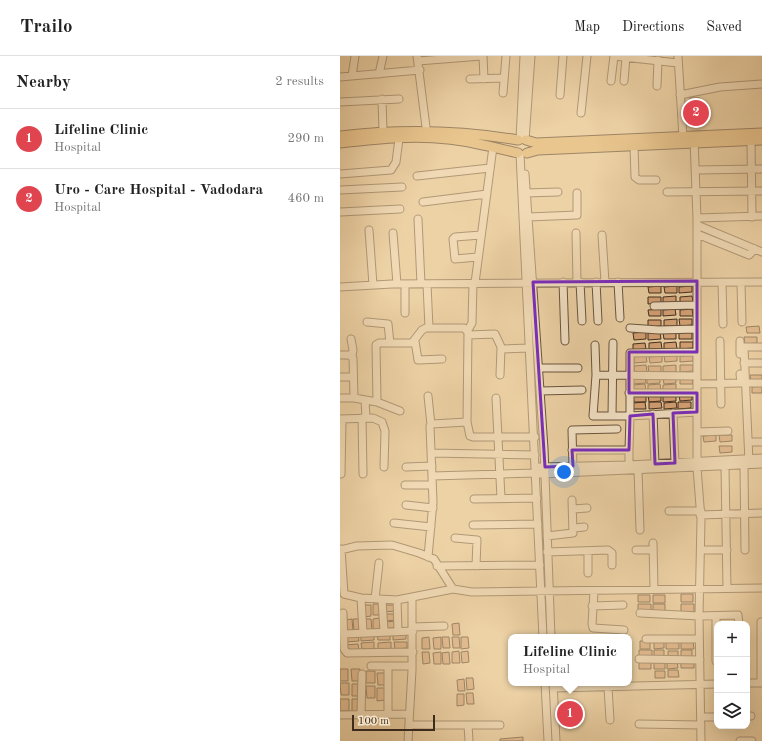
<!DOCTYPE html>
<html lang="en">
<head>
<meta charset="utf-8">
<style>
	:root { --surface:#fff; --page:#f6f6f6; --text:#222; --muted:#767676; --line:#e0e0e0; --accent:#111827 }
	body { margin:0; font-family:"Old Standard TT",serif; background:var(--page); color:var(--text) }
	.controls { position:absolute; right:12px; bottom:12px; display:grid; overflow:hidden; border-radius:8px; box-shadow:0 4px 16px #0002 }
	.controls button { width:36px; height:36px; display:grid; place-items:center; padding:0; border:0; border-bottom:1px solid var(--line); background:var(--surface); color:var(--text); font:20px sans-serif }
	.scale { position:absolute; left:12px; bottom:10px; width:83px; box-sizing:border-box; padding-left:4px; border:2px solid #3f2b1b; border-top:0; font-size:11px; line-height:14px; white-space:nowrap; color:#3f2b1b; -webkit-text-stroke:3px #f3e2c5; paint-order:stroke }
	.you { position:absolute; left:224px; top:416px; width:14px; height:14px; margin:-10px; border:3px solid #fff; border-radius:50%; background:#1a73e8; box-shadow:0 0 0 6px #1a73e833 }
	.badge { display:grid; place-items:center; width:26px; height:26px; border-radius:50%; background:var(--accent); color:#fff; font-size:13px; font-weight:700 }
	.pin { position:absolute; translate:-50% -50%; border:2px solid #fff; box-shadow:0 1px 4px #0006 }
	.popup { position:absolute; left:168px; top:578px; width:124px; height:52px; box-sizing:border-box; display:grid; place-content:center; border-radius:8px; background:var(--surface); filter:drop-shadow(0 1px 3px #0005); font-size:13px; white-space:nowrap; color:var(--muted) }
	.popup b { font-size:15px; color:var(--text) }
	.popup::after { content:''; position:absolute; left:50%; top:100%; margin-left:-8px; border:8px solid transparent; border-top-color:var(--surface) }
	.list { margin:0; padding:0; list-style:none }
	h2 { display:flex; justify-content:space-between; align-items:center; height:52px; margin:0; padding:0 16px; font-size:17px }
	h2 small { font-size:13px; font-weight:400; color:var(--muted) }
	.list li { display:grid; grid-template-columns:26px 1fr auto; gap:12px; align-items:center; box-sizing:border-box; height:60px; padding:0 16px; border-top:1px solid var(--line) }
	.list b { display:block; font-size:15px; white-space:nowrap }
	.list p { margin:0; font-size:13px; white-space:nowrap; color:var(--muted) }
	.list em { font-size:13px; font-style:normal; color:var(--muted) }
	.icon { flex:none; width:22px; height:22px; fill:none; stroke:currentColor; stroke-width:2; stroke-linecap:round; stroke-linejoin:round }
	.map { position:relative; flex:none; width:422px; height:685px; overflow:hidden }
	header { display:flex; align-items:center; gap:24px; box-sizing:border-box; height:56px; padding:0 20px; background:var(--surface); border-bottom:1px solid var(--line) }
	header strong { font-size:19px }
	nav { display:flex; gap:22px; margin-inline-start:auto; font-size:14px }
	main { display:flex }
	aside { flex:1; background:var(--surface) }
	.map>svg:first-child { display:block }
</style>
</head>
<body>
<header>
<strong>Trailo</strong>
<nav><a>Map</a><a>Directions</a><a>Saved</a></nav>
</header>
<main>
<aside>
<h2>Nearby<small>2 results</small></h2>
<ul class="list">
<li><span class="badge" style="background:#e0444e">1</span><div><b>Lifeline Clinic</b><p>Hospital</p></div><em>290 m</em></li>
<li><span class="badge" style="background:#e0444e">2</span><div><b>Uro - Care Hospital - Vadodara</b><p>Hospital</p></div><em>460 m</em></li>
</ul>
</aside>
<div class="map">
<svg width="422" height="685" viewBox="0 0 422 685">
	<rect width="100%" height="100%" fill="#edd2a6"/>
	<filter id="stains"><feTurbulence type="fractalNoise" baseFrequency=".005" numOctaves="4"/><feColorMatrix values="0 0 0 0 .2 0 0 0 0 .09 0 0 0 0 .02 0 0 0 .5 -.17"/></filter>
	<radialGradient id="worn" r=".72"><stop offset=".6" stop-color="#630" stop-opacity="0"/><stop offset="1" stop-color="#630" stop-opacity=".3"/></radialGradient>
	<!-- building -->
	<path fill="#d6a276" stroke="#3f2b1b" d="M350 42H360L361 67 351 68Z
		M321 230V237H309L308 231Z
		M337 230V237H325L324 231Z
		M352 230V236L339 237V231Z
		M336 240V247L323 248V241Z
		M352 240 353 246 340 247V241Z
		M308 241H321V247L308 248Z
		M321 253V260H309L308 254Z
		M335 253 336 259 323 260V254Z
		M352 253 353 260H340V254Z
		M337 263V270H324V264Z
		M339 263H352V269L340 270Z
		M308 264H321V270L308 271Z
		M419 270 420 277H407L406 271Z
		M306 276V283L294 284 293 277Z
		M336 276V283H324L323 277Z
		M352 276V283H339V277Z
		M308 277H320L321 283 308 284Z
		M404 281H417V287L405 288Z
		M321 286 322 293H309V287Z
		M336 286 337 293 324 294V287Z
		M340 286H353V292L340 293Z
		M305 287 306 293 293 294V288Z
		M337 299V305L325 306 324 300Z
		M353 299V305L340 306V300Z
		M294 300H306L307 306 294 307Z
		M322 300V306L310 307 309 301Z
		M306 309 307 316 294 317V310Z
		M336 309V316H323V310Z
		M340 309H353V315L340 316Z
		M308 310H321V316L309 317Z
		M410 319H422V325L411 326Z
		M305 321 306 327 293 328V322Z
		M320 321V327L307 328V322Z
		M336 321V327L324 328 323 322Z
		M352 321 353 328H340V322Z
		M305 328 306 335 293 336V329Z
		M320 328 321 335 308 336V329Z
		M336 328V335L323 336V329Z
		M422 330V337H412V331Z
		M336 338V345L323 346V339Z
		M352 338V344L340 345 339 339Z
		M306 339V346H294L293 340Z
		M308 339H321V345L309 346Z
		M305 346 306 353H293V347Z
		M309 346H321L322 352 309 353Z
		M336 346 337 352 324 353V347Z
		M338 346H351V352L338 353Z
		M376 379V385L364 386 363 380Z
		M379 379H392V385L380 386Z
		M379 390H392V396L380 397Z
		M341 538H353V546H341Z
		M298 539H310V546H298Z
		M313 539H325V547H313Z
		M33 548H40V559H33Z
		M298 548H311V555H298Z
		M313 548H325V555H313Z
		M341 548H354V556H341Z
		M23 549H31V560L24 561Z
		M43 549H56V555L43 556Z
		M44 558H56L57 564 44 565Z
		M40 562V574H33V563Z
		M12 563 13 575H6L5 564Z
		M13 563H20L21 574 14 575Z
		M24 563H31L32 574H24Z
		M57 565V572H45L44 566Z
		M119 567 120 579H113L112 568Z
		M50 577V584H38L37 578Z
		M53 577H66V583L53 584Z
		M18 578 19 585 6 586V579Z
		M21 578H34V584L21 585Z
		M89 581 90 593H82V582Z
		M101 581V593H94L93 582Z
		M102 581H109L110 592H103Z
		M112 581H119L120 592H113Z
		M121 581H128L129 592 121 593Z
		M300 585H310V593H300Z
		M314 585H324V592L314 593Z
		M326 585H339V593H326Z
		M341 585H353L354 593H341Z
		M34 586V593H22L21 587Z
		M51 586V593H38V587Z
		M54 586H67V592L55 593Z
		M18 588 19 594 6 595 5 589Z
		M299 594H312V601L299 602Z
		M314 594H324V601H314Z
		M341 594H352V601L341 602Z
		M119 595 120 607H112V596Z
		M128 595 129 606 122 607 121 596Z
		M328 595H338V602H328Z
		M82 596H89L90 607 83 608Z
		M101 596V608H94L93 597Z
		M109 596 110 608H103L102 597Z
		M299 605H311V613H299Z
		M314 605H325V613H314Z
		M327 605H337L338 612 327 613Z
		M341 605H354V612H341Z
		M0 613H8V625H0Z
		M11 613H20V625H12Z
		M328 614H338L339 621H328Z
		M26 615H35V627H26Z
		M315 615H325V622H315Z
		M37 617H46V629H38Z
		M126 622H133L134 633 127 634Z
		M124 623 125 635H118L117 624Z
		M0 627H9V639H1Z
		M12 628H20L21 640H12Z
		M26 630H35V642H27Z
		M37 632H46V644L37 645Z
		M126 637H133L134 648H127Z
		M117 638H124V649L117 650Z
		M0 643H9V655H0Z
		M12 643H20L21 655 12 656Z
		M234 653V661L226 662V654Z
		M183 681V685H160V683Z"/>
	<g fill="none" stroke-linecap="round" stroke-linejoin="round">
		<defs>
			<path id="minor" d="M77 0 87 79
				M143 0 144 23
				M274 0 338 7
				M338 0 343 81
				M78 5 141 0
				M39 18 43 0
				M12 20 15 0
				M0 21 80 14
				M130 23 164 22
				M271 25 274 0
				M284 25 286 1
				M317 30 318 4
				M163 37 166 0
				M220 39 223 0
				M340 39 380 31 422 28
				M42 43 43 76
				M0 46 59 43
				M241 57 247 0
				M354 83 357 162V412L361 463 359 560 361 685
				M180 84 184 0
				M185 84 191 0
				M411 85 412 161
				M294 90 295 121 299 124H316
				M180 98 203 581
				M355 114 422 113
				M0 118 51 114 56 106 59 83
				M185 118 204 392 211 581
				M77 120 150 112
				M0 134 62 131
				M327 136 422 135
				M186 137 218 136
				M83 146 147 138
				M0 156 60 153
				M188 161 237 159V137
				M357 162 422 160
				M78 163 81 228
				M357 169 422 196
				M29 174 33 229
				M53 177 57 228
				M236 177 237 226
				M357 178 409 199 415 193
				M262 179 265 226
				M138 201 115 203 113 183 115 181 141 179
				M223 226 225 285
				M240 226 242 265
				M256 226 258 265
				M278 226 280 262
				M382 226 383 268
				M135 227 153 91
				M401 227 402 266
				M65 228V257
				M87 228 89 272
				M0 231 52 228 422 226
				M314 250 357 249
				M27 266 48 268 50 287
				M290 272 319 274 357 273
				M128 274 132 267 133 227
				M128 279 155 278 162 293 189 292
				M11 283 13 294 12 300
				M75 285 78 304 102 303
				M380 285 381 348
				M400 285V298
				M255 289 256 319 253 360H290V297L357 296
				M0 299H9L13 302 14 342
				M404 307H422
				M199 312H238
				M160 319 161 292
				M256 319 357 320
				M0 321H13
				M405 327H422
				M357 328 401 327 400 318
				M200 335 242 334
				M289 337H357
				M88 340 91 369
				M0 342H14L37 346
				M156 342 161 442
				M25 344 26 362
				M60 355 37 346 36 289 39 287H72L82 274 86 272H124L128 276 127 366 130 380 133 381H195
				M333 357 335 407
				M313 358 315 408
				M272 360 273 287
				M22 362 23 418
				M0 363 33 362 42 366 45 375 44 411
				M357 376 388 375
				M408 386H422
				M232 394H289L290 360 357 356
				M289 394V409
				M91 397 195 399
				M409 406 404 291H422
				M404 409 405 494
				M385 410 387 532
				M66 411 92 410
				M200 411 289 409 422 402
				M233 413 232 374 277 373
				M298 414 300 474
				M1 418 2 363
				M200 418 422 408
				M92 420 196 417
				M65 429H92
				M134 443 197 442
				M66 449 93 452
				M233 453 247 452
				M329 455H361
				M360 459 422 457
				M54 467 91 471
				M133 469 198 468
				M234 472 244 471
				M207 480 233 477 232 444
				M115 482 137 484 136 510
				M313 487 314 533
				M1 493 4 538 21 542 57 544 113 533
				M0 494 17 490 52 489 79 497 94 503 113 533 132 536 422 532
				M296 494H313
				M361 494H387
				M248 495V517
				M207 496 268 494 272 497V509
				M88 501 93 446 90 370 92 368 127 366
				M97 510 200 509
				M254 535 252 568 253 572 284 574
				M21 542 23 577
				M35 543 39 507
				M42 544 44 575
				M57 544 58 575
				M252 550 283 549
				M3 557 4 593 7 597 73 596
				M300 557 359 560 398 559 399 568
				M376 560V605
				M421 566V627
				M72 571 104 570
				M4 578 73 575
				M306 583H359
				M299 603 360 604
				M31 610H72
				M48 610V658
				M205 627 208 685
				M213 627 216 685
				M407 627H422
				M268 631 270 664
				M213 632 377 628
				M0 659 69 658
				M21 659 22 618
				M407 660H411
				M361 661H377
				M299 668 361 669
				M70 669H160
				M128 669 129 685
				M68 685 72 614V541
				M400 685H412"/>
			<path id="major" d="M0 80C60 73 119 74 178 84
				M186 84 196 87 422 77
				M0 87C35 83 72 79 108 83 131 85 155 92 178 97
				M187 97 198 94 422 84"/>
		</defs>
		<!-- minor casing -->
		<use href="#minor" stroke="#6a553e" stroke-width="9"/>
		<!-- major casing -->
		<use href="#major" stroke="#3f2b1b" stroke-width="11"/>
		<!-- minor -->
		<use href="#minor" stroke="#f3e2c5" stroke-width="7"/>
		<!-- major -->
		<use href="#major" stroke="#e6b973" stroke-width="9"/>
	</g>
	<!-- marked area -->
	<path d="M0 0H422V685H0ZM357 225V296H289V337H357V356L333 357 335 407 315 408 313 358 290 360 289 394H232L233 410 205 411 193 226Z" fill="#edd2a6" fill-opacity=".55" fill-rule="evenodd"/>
	<path fill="none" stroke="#7b2cbf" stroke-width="3" stroke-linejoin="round" d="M357 225V296H289V337H357V356L333 357 335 407 315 408 313 358 290 360 289 394H232L233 410 205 411 193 226Z"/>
	<rect width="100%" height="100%" filter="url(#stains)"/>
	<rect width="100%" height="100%" fill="url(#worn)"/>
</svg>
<div class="controls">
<button>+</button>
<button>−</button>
<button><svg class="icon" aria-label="layers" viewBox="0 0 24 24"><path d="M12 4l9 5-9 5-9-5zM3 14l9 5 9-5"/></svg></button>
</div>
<div class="scale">100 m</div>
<div class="you"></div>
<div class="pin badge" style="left:230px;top:658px;background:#e0444e">1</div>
<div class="popup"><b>Lifeline Clinic</b>Hospital</div>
<div class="pin badge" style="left:356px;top:57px;background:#e0444e">2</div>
</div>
</main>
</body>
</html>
